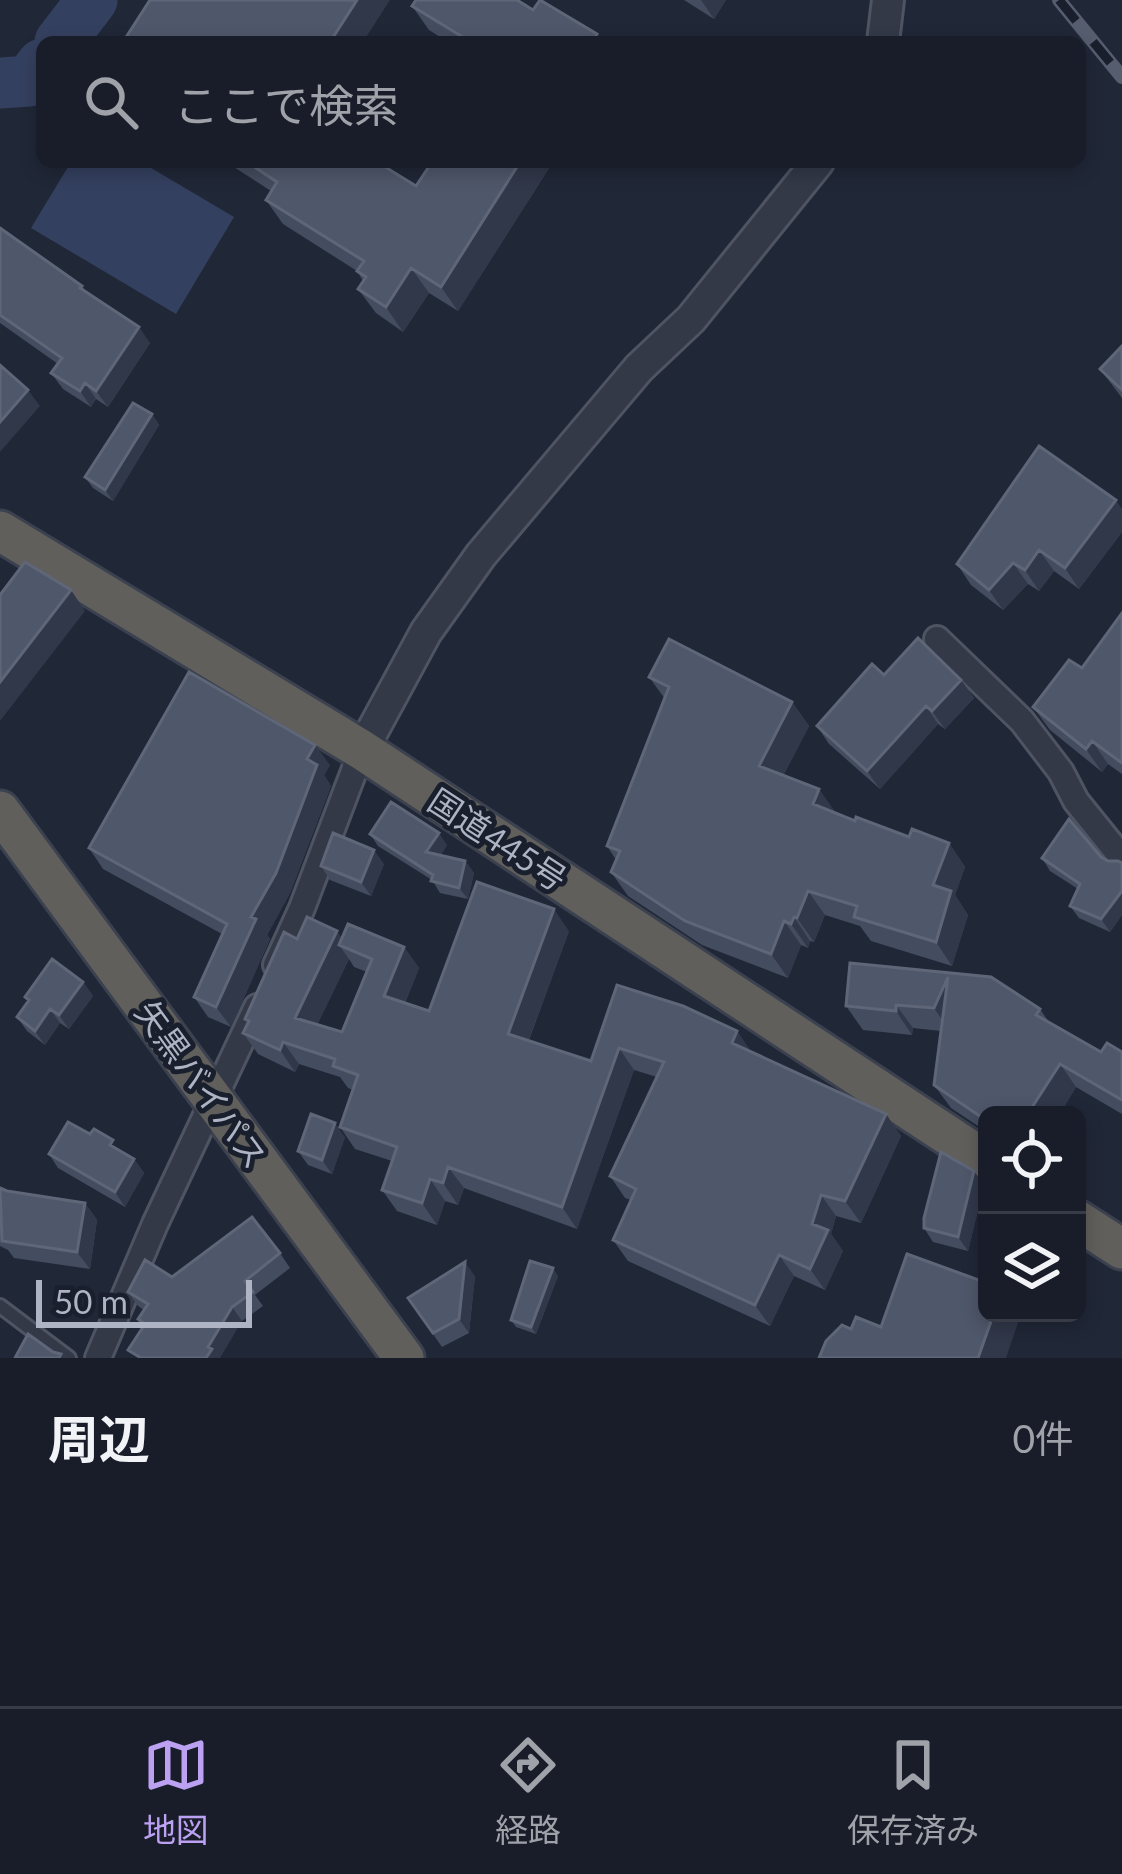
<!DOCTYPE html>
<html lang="ja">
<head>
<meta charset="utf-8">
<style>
	:root { --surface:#181d29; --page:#252a35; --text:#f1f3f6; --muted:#9fa2a8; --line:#363b46; --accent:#bca0f2 }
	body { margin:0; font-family:Lato,"Noto Sans JP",sans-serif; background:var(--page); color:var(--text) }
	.controls { position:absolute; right:36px; bottom:36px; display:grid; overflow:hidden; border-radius:18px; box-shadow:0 6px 18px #0003 }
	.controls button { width:108px; height:108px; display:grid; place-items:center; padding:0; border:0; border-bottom:3px solid var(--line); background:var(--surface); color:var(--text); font:60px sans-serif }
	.scale { position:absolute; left:36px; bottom:30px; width:216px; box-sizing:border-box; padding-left:12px; border:6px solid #aeb4c4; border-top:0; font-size:33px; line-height:42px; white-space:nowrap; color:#aeb4c4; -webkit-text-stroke:9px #191f2c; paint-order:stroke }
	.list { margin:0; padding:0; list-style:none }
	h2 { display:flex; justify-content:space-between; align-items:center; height:156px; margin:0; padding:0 48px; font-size:51px }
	h2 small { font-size:39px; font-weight:400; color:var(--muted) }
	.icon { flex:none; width:66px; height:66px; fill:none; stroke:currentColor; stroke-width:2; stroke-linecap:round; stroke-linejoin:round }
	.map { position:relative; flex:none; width:1122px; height:1358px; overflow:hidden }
	.search { position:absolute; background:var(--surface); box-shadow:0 6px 18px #0003; left:36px; right:36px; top:36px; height:132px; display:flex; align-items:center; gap:30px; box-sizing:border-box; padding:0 42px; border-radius:18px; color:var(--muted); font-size:45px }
	.sheet { height:348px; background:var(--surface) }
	nav { display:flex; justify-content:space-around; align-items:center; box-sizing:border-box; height:168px; border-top:3px solid var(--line); background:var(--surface); font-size:33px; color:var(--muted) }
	nav a { display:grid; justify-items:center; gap:6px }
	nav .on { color:var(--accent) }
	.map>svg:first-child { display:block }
</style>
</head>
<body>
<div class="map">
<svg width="1122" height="1358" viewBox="0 0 1122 1358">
	<rect width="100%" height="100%" fill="#202737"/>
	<!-- water -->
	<path fill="#34405f" d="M71 162H141L234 217 176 314 31 228Z"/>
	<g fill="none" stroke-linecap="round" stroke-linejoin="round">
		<!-- river -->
		<path stroke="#34405f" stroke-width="51" d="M60 42 92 0
			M0 83 29 81 42 64"/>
		<defs>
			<path id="service" d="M0 1306 69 1358"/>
			<path id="minor" d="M937 639 1022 721 1061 772 1076 801 1122 858
				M276 965 302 908 362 750
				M98 1358 155 1224 257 1007"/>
			<path id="tertiary" d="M883 42 888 0
				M362 750 426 632 481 555 639 368 691 319 818 162"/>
			<path id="trunk" d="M0 531 362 750 987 1161
				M0 811 404 1358
				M1077 1220 1122 1249"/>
		</defs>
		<!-- service casing -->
		<use href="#service" stroke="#4e5462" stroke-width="18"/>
		<!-- minor casing -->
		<use href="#minor" stroke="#4e5462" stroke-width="30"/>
		<!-- tertiary casing -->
		<use href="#tertiary" stroke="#4e5462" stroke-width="36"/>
		<!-- trunk casing -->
		<use href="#trunk" stroke="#3b414f" stroke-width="45"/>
		<!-- service -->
		<use href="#service" stroke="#343948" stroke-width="12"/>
		<!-- minor -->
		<use href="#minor" stroke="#343948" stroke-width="24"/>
		<!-- tertiary -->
		<use href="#tertiary" stroke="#343948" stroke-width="30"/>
		<!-- trunk -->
		<use href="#trunk" stroke="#605f5c" stroke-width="39"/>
		<defs>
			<path id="rail" d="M1059 0 1122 77"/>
		</defs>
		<!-- rail casing -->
		<use href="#rail" stroke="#565d6f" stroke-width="14"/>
		<!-- rail -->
		<use href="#rail" stroke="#191f2c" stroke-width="9" stroke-dasharray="27" stroke-linecap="butt"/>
	</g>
	<!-- wall -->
	<path fill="#444c5f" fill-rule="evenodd" d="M684 0H726L714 19Z
		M412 6 533 10 603 42H448L429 30Z
		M226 162H377L416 186 432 162H553L458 311 429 293 403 332 376 313 358 289 363 281 357 271 283 224 266 200 271 191Z
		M0 228 82 286 87 293 150 343 108 407 96 399 91 407 63 389 51 373 58 364 0 323Z
		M1122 346V398L1100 369Z
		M152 414 159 425 113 501 93 488 85 477Z
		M1122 509V532L1079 589 1054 571 1039 591 1028 584 1003 610 971 585 957 564Z
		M1122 613V774L1108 764 1102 772 1050 730 1033 707 1082 668Z
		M884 675 961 680 974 698 945 729 938 724 880 789 829 744 817 726Z
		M649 677 792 702 809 726 783 776 819 789 835 813 909 837 949 843 965 867 955 895 968 915 952 966 871 941 860 926 825 915 814 942 810 941 808 948 801 945 788 978 702 945 628 896 611 872 616 860 607 846 665 699Z
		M330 765 324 775 331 786 290 893 267 935 270 939 231 1027 208 1017 194 997 222 934 103 869 89 848Z
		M370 834 447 845 440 856 465 861 474 873 468 899 440 893 432 880 378 846Z
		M1101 857 1108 861 1122 863V915L1110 932 1079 918 1070 906 1078 889 1050 871 1042 858Z
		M384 864 371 896 330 880 321 866Z
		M569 931 529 1040 591 1061 617 985 737 1031 751 1052 886 1114 901 1136 861 1223 836 1216 831 1234 843 1251 825 1290 794 1276 770 1326 628 1261 613 1240 631 1200 625 1198 610 1176 657 1077 634 1070 577 1229 464 1188 458 1205 445 1201 437 1225 397 1211 382 1190 392 1161 355 1149 340 1127 353 1090 348 1088 340 1077 299 1064 295 1072 258 1054 243 1033 248 1023 245 1019 297 939 342 938 404 947 419 968 405 1003 429 1011ZM349 959 354 967 367 972 342 1032 317 1025Z
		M850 963 1040 1009 1049 1022 1101 1052H1122V1114L1076 1087 1059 1115H987V1132L951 1108 934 1085 941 1031 913 1028 912 1035 863 1030 846 1006Z
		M83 982 93 996 69 1029 60 1023 45 1045 27 1031 17 1017 28 1002 25 997Z
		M345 1137 332 1174 308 1165 298 1151Z
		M122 1152 134 1159 144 1173 125 1207 58 1168 49 1154Z
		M984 1185 968 1251 933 1242 924 1228Z
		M0 1188 7 1191 85 1203 97 1220 90 1269 14 1258 8 1250 0 1246Z
		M280 1253 290 1268 255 1295 263 1306 242 1321 143 1326 138 1319 144 1310 138 1306 128 1292 172 1277Z
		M475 1276 469 1333 442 1347 408 1298Z
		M558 1276 536 1334 516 1327 511 1320Z"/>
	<!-- shaded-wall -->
	<path fill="#31384a" d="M357 0H390L363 42H330Z
		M701 0H726L714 19Z
		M520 162H553L458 311 441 287Z
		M411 268 429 293 403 332 386 307Z
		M139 327 150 343 108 407 96 391Z
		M85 383 96 399 91 407 80 391Z
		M28 390 40 406 0 452V422Z
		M152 414 159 425 113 501 105 490Z
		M1116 500 1122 509V532L1079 589 1065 568Z
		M1039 550 1054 571 1039 591 1025 570Z
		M1013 563 1028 584 1003 610 989 590Z
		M71 590 85 611 0 721V682Z
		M961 680 974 698 945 729 932 711Z
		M792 702 809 726 776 790 759 766Z
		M926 706 938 724 880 789 867 771Z
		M1092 741 1108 764 1102 772 1086 749Z
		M315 745 330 765 324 775 331 786 290 893 267 935 270 939 231 1027 216 1007 251 917 307 759Z
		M819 789 836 813 813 804Z
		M439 833 447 845 434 864 426 852Z
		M949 843 965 867 955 895 968 915 952 966 936 942 933 885Z
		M374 850 384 864 371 896 361 882Z
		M465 861 474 873 468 899 459 888Z
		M808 891 825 915 814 942 797 918Z
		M1122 891V915L1110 932 1101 919Z
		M554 909 569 931 523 1055 508 1034Z
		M794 917 810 941 808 948 791 924Z
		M784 921 801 945 788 978 771 954Z
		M337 931 350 950 339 945 349 959 310 1039 295 1018Z
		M404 947 419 968 399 1017 384 996Z
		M948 977 950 1032 934 1008Z
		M83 982 93 996 69 1029 59 1015Z
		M896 1005 913 1028 912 1035 896 1011Z
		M50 1009 60 1023 45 1045 35 1031Z
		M737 1031 752 1053 732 1043Z
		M283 1042 299 1064 295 1072 280 1050Z
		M619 1048 634 1070 577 1229 562 1207Z
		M1060 1064 1076 1087 1059 1115H1027Z
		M886 1114 901 1136 861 1223 845 1201Z
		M335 1123 345 1137 332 1174 322 1160Z
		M134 1159 144 1173 125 1207 115 1192Z
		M448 1167 464 1188 458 1205 443 1183Z
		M974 1171 984 1185 968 1251 958 1237Z
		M430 1179 445 1201 437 1225 422 1203Z
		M821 1195 836 1216 831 1234 843 1251 825 1290 810 1269 812 1224Z
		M85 1203 97 1220 90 1269 77 1252Z
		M779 1255 794 1276 770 1326 755 1305Z
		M465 1262 475 1276 469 1333 459 1319Z
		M553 1268 558 1276 536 1334 531 1327Z
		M232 1307 242 1321 220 1358H206L208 1347Z
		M994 1313 1021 1314 1006 1358H978Z"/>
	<!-- building -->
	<path fill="#4f576a" stroke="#5e6678" stroke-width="3" d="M150 0H357L330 42H123Z
		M416 0H517L533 10 540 0 597 34 592 42H471L412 6Z
		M247 162H377L416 186 432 162H520L441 287 411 268 386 307 358 289 366 277 357 271 364 261 266 200 277 182Z
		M0 228 82 286 80 288 139 327 96 391 85 383 80 391 51 373 62 358 0 315Z
		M1122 346V390L1100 369Z
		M0 365 28 390 0 422Z
		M133 403 152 414 105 490 85 477Z
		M1039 446 1116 500 1065 568 1039 550 1025 570 1013 563 989 590 957 564Z
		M25 562 71 590 0 682V595Z
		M1122 613V763L1092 741 1086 749 1033 707 1069 660 1082 668Z
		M918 638 961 680 932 711 926 706 867 771 817 726 872 664 884 675Z
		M669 639 792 702 759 766 819 789 813 804 855 821 856 817 909 837 912 829 949 843 933 885 951 891 936 942 854 917 857 906 808 891 797 918 794 917 791 924 784 921 771 954 685 921 611 872 620 851 607 846 669 687 649 677Z
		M189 672 315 745 307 759 317 765 276 873 251 917 256 919 216 1007 194 997 227 924 89 848Z
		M391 802 439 833 426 852 465 861 459 888 431 881 433 875 370 834Z
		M1069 819 1101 857 1108 861H1118L1122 863V891L1101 919 1070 906 1080 884 1042 858Z
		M333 833 374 850 361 882 321 866Z
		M477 882 554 909 508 1034 591 1061 617 985 683 1006 737 1031 732 1043 886 1114 845 1201 821 1195 812 1224 828 1230 810 1269 779 1255 755 1305 613 1240 636 1189 610 1176 664 1062 619 1048 562 1207 448 1167 443 1183 430 1179 422 1203 382 1190 397 1147 340 1127 358 1075 333 1066 335 1059 283 1042 280 1050 243 1033 249 1021 245 1019 284 932 297 939 307 917 337 931 295 1018 342 1032 372 959 339 945 348 924 404 947 384 996 429 1011Z
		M52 959 83 982 59 1015 50 1009 35 1031 17 1017 29 1000 25 997Z
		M850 963 991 977 1040 1009 1036 1015 1101 1052 1107 1043 1122 1052V1100L1060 1064 1027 1115H987V1121L934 1085 948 977 934 1008 896 1005V1011L846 1006Z
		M311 1114 335 1123 322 1160 298 1151Z
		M68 1122 90 1134 94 1129 113 1140 110 1145 134 1159 115 1192 49 1154Z
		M941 1152 974 1171 958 1237 924 1228V1218Z
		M0 1188 7 1191 85 1203 77 1252 2 1241Z
		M252 1217 280 1253 245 1281 253 1292 232 1307 208 1347 212 1349 206 1358H141L128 1350 145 1324 138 1319 148 1304 128 1292 145 1260 172 1277Z
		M907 1254 987 1283V1313H994L978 1358H819L826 1341 842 1325 851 1329 856 1317 881 1327Z
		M530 1261 553 1268 531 1327 511 1320Z
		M465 1262 459 1319 433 1333 408 1298Z
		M28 1334 53 1352 61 1354 59 1358H15Z"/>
	<g text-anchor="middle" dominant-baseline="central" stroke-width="10" stroke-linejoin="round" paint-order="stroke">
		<!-- street labels -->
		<g font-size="33" fill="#aeb4c4" stroke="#191f2c">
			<text transform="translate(498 839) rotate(33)">国道445号</text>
			<text transform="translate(202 1084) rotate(54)">矢黒バイパス</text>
		</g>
	</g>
</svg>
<div class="controls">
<button><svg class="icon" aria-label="locate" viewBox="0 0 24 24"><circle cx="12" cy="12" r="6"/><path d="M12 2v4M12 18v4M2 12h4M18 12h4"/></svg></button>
<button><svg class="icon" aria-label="layers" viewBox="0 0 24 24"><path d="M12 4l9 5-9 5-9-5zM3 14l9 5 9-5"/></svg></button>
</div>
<div class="scale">50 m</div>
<div class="search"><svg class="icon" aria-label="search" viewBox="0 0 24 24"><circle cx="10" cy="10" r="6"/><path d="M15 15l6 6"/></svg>ここで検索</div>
</div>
<section class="sheet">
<h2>周辺<small>0件</small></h2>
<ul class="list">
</ul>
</section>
<nav>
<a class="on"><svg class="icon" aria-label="map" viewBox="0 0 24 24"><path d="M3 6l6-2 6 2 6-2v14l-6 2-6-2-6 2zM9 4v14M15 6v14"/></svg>地図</a>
<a><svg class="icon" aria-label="directions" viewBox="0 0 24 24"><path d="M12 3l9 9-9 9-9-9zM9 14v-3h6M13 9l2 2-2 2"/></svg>経路</a>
<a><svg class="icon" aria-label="saved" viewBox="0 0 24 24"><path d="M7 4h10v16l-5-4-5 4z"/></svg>保存済み</a>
</nav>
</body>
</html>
